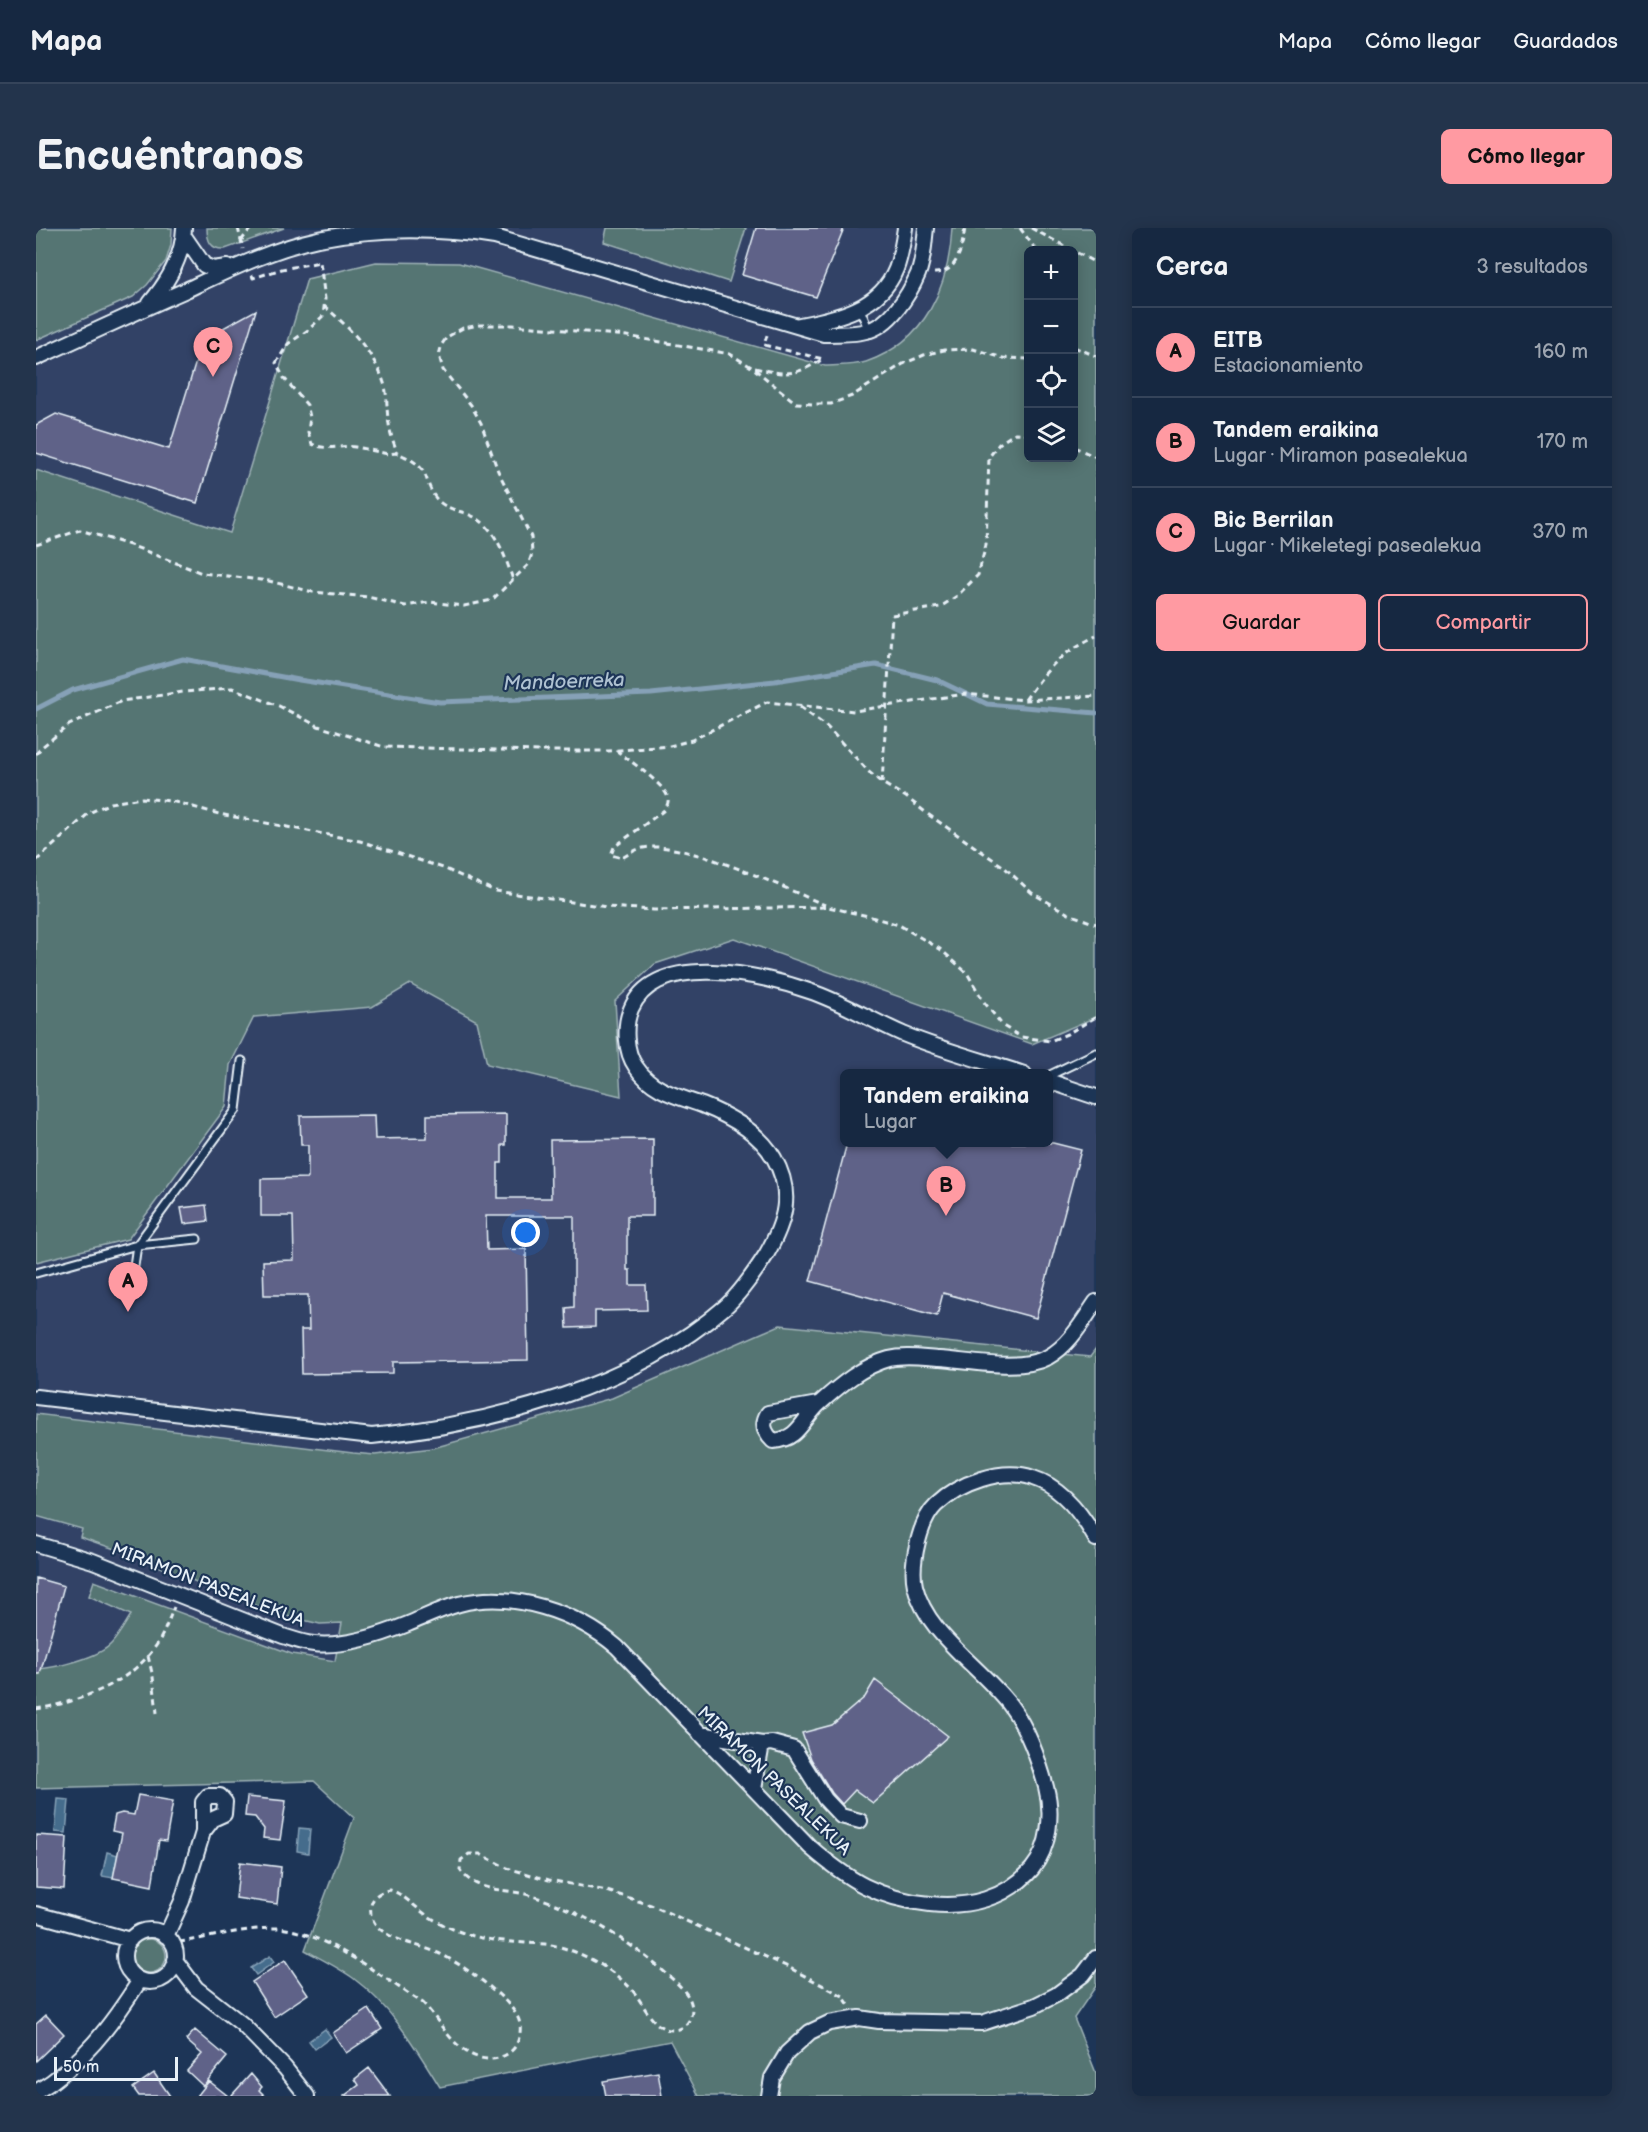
<!DOCTYPE html>
<html lang="es">
<head>
<meta charset="utf-8">
<style>
	:root { --surface:#162841; --page:#23344c; --text:#f1f3f6; --muted:#9ea6b1; --line:#35445a; --accent:#ff9aa2 }
	body { margin:0; font-family:"Balsamiq Sans",sans-serif; background:var(--page); color:var(--text) }
	.controls { position:absolute; right:18px; top:18px; display:grid; overflow:hidden; border-radius:9px; box-shadow:0 3px 15px #0003 }
	.controls button { width:54px; height:54px; display:grid; place-items:center; padding:0; border:0; border-bottom:2px solid var(--line); background:var(--surface); color:var(--text); font:30px sans-serif }
	.scale { position:absolute; left:18px; bottom:15px; width:124px; box-sizing:border-box; padding-left:6px; border:3px solid #e8f1f8; border-top:0; font-size:16px; line-height:21px; white-space:nowrap; color:#e8f1f8; -webkit-text-stroke:4px #1d3557; paint-order:stroke }
	.you { position:absolute; left:490px; top:1005px; width:21px; height:21px; margin:-15px; border:4px solid #fff; border-radius:50%; background:#1a73e8; box-shadow:0 0 0 9px #1a73e833 }
	.badge { display:grid; place-items:center; width:39px; height:39px; border-radius:50%; background:var(--accent); color:#111; font-size:20px; font-weight:700 }
	.pin { position:absolute; translate:-50% -50px; filter:drop-shadow(0 2px 3px #0008) }
	.pin::after { content:''; position:absolute; top:32px; width:21px; height:18px; background:inherit; clip-path:polygon(0 0,100% 0,50% 100%) }
	.popup { position:absolute; left:804px; top:841px; width:213px; height:78px; box-sizing:border-box; display:grid; place-content:center; border-radius:9px; background:var(--surface); filter:drop-shadow(0 2px 4px #0005); font-size:20px; white-space:nowrap; color:var(--muted) }
	.popup b { font-size:22px; color:var(--text) }
	.popup::after { content:''; position:absolute; left:50%; top:100%; margin-left:-12px; border:12px solid transparent; border-top-color:var(--surface) }
	.list { margin:0; padding:0; list-style:none }
	h2 { display:flex; justify-content:space-between; align-items:center; height:78px; margin:0; padding:0 24px; font-size:26px }
	h2 small { font-size:20px; font-weight:400; color:var(--muted) }
	.list li { display:grid; grid-template-columns:39px 1fr auto; gap:18px; align-items:center; box-sizing:border-box; height:90px; padding:0 24px; border-top:2px solid var(--line) }
	.list b { display:block; font-size:22px; white-space:nowrap }
	.list p { margin:0; font-size:20px; white-space:nowrap; color:var(--muted) }
	.list em { font-size:20px; font-style:normal; color:var(--muted) }
	.actions { display:flex; gap:12px; padding:18px 24px }
	.actions a { flex:1; padding:14px 0; border:2px solid var(--accent); border-radius:9px; text-align:center; font-size:21px; color:var(--accent) }
	.actions .main { background:var(--accent); color:#111 }
	.icon { flex:none; width:33px; height:33px; fill:none; stroke:currentColor; stroke-width:2; stroke-linecap:round; stroke-linejoin:round }
	.map { position:relative; flex:none; width:1060px; height:1868px; overflow:hidden; border-radius:9px }
	header { display:flex; align-items:center; gap:36px; box-sizing:border-box; height:84px; padding:0 30px; background:var(--surface); border-bottom:2px solid var(--line) }
	header strong { font-size:28px }
	nav { display:flex; gap:33px; margin-inline-start:auto; font-size:21px }
	.intro { display:flex; align-items:center; justify-content:space-between; box-sizing:border-box; height:144px; padding:0 36px }
	h1 { margin:0; font-size:42px }
	.button { padding:15px 27px; border-radius:9px; background:var(--accent); color:#111; font-size:21px; font-weight:700 }
	main { display:flex; gap:36px; padding:0 36px }
	aside { flex:1; background:var(--surface); border-radius:9px; box-shadow:0 3px 15px #0003 }
	.map>svg:first-child { display:block }
</style>
</head>
<body>
<header>
<strong>Mapa</strong>
<nav><a>Mapa</a><a>Cómo llegar</a><a>Guardados</a></nav>
</header>
<div class="intro"><h1>Encuéntranos</h1><a class="button">Cómo llegar</a></div>
<main>
<div class="map">
<svg width="1060" height="1868" viewBox="0 0 1060 1868">
	<rect width="100%" height="100%" fill="#1d3557"/>
	<filter id="ink" filterUnits="userSpaceOnUse"><feTurbulence type="fractalNoise" baseFrequency=".0167" numOctaves="2"/><feDisplacementMap in="SourceGraphic" scale="12" xChannelSelector="R" yChannelSelector="G"/><feConvolveMatrix kernelMatrix="1 2 1 2 8 2 1 2 1" color-interpolation-filters="sRGB"/></filter>
	<g filter="url(#ink)">
		<!-- built -->
		<path fill="#314266" fill-rule="evenodd" d="M0 0H916L909 49 899 75 886 97 864 117 829 134 789 138 423 35 340 34 271 51 194 305 0 242Z
			M698 710 996 816 1060 789V1121L1055 1129 744 1097 576 1170 306 1395 278 1553 0 1560V1034L92 1011 190 879 194 837 218 789 336 779 374 756 441 793 585 868 579 773 619 736ZM808 846H1012V914H808Z"/>
		<!-- green -->
		<path fill="#557473" stroke="#9eb2b6" stroke-width="1.5" fill-rule="evenodd" d="M0 0H136L135 17 130 33 111 57 97 69 0 112Z
			M171 0H248L189 21C175 22 171 13 171 0Z
			M571 0H710L693 54 568 14Z
			M916 0H1060V789L996 816 698 710 619 736 579 773 585 868 451 836 441 793 374 756 336 779 218 789 194 837 190 879 92 1011 0 1034V242L194 305 271 51 340 34 423 35 789 138C802 137 818 138 830 134 890 113 913 59 916 0ZM993 22H1038V230H993Z
			M744 1097 1054 1129 1060 1121V1758L1038 1790 1060 1845V1868H663L634 1813 404 1859C380 1820 355 1778 317 1750 303 1740 285 1731 269 1722L318 1590 278 1553 0 1560V1441C19 1440 63 1430 76 1415 83 1407 89 1396 95 1387L53 1368 58 1353 256 1426 299 1433 306 1395 284 1396 250 1388 201 1371 96 1327 44 1309 46 1301 0 1288V1186L317 1225 339 1227 397 1220 576 1170Z
			M96 1728a17 17 0 1 1 34 0a17 17 0 1 1-34 0Z"/>
		<!-- water -->
		<path fill="#446c8c" stroke="#86a1b7" stroke-width="1.5" d="M22 1571 33 1572 30 1605 19 1604Z
			M263 1600 274 1601 272 1625 261 1623Z
			M71 1624 82 1627 77 1650 66 1648Z
			M234 1728 238 1734 220 1747 215 1740Z
			M289 1801 295 1809 279 1821 273 1813Z"/>
		<g fill="none" stroke-linecap="round" stroke-linejoin="round">
			<!-- stream -->
			<path stroke="#86a1b7" stroke-width="5" d="M0 481 37 462 147 431 263 452 404 474 615 466 739 453 840 437 901 452 951 476 1060 485"/>
		</g>
		<!-- building -->
		<path fill="#5f6288" stroke="#e8f1f8" stroke-width="1.5" d="M720 0H808L780 69 706 47Z
			M220 82 161 275 0 225V197L20 186 133 221 167 111Z
			M470 886V917H466V935H462V970H515L514 912 617 911V988H591V1042H594V1057H610L611 1082 559 1083V1099L531 1100 530 1080 538 1079V988H450L451 1022 490 1021 492 1132 357 1134V1145L266 1146 265 1102H273L272 1067H228L227 1033 258 1032 257 988H225V951L272 950V917H265L264 888 338 887 339 911 391 910V887Z
			M811 915H1017L1045 922 1000 1090 907 1065 901 1088 774 1053Z
			M170 977 172 993 148 996 145 980Z
			M0 1350 28 1358 4 1446H0Z
			M839 1452 912 1508 837 1575 819 1562 806 1576 796 1565 775 1531 766 1505 796 1497 829 1469Z
			M102 1567 137 1573 130 1613 123 1612 116 1658 77 1650 86 1605 76 1603 79 1587 86 1585 98 1587Z
			M211 1569 250 1573 244 1612 227 1610 228 1601 219 1589 209 1588Z
			M0 1607 31 1609 28 1661 0 1659Z
			M204 1634 245 1639 241 1676 200 1670Z
			M249 1732 272 1766 238 1789 216 1754Z
			M333 1781 346 1801 310 1825 297 1805Z
			M10 1787 28 1806 0 1833V1796Z
			M159 1802 191 1829 167 1858 151 1843 166 1826 150 1812Z
			M333 1840 354 1868H308L323 1857 319 1851Z
			M622 1844 626 1868H570L567 1853Z
			M118 1845 134 1868H103L97 1860Z
			M215 1846 226 1859 223 1862 229 1868H195Z
			M173 1853 192 1868H161Z"/>
		<g fill="none" stroke-linecap="round" stroke-linejoin="round">
			<defs>
				<path id="service" d="M824 81 833 103
					M1012 848 1060 825
					M0 1045 101 1017 161 1011
					M95 1059 101 1017 200 882 206 833"/>
				<path id="minor" d="M148 8 168 37 177 41 191 39
					M114 75C132 54 147 28 148 0
					M764 97C801 90 844 81 860 41 865 28 867 14 869 0
					M0 130C50 107 100 84 150 62 193 42 236 21 282 11 340 0 401 0 459 9L788 106C802 105 817 107 830 103 854 98 873 67 882 46 888 32 888 15 890 0
					M1012 853 1060 869
					M0 1169 336 1208C455 1196 596 1160 689 1079 705 1065 719 1044 730 1027 749 994 758 965 738 930 723 904 694 888 666 877 641 868 616 863 600 839 589 824 588 797 595 781 620 722 728 747 773 763 806 774 835 792 867 806 906 822 948 833 988 846
					M782 1176 732 1185C725 1196 728 1204 737 1213 764 1211 766 1191 784 1175 804 1157 827 1138 853 1131 869 1127 887 1130 903 1131 934 1133 984 1144 1012 1129 1033 1118 1047 1093 1060 1074
					M0 1316 57 1333 247 1408C257 1411 267 1415 278 1416 307 1419 345 1407 372 1396 389 1389 405 1381 423 1376 477 1362 540 1384 581 1419L774 1619C812 1652 842 1671 894 1676 932 1680 970 1671 996 1641 1014 1619 1017 1585 1010 1559 1002 1530 992 1501 974 1477 944 1438 890 1406 879 1358 874 1336 884 1292 900 1277 923 1255 966 1239 997 1250 1026 1259 1046 1286 1060 1311
					M664 1506 726 1516 736 1515 758 1521 789 1571 805 1588 824 1593
					M718 1561 726 1516
					M0 1686 94 1712
					M88 1728a26 26 0 1 1 52 0a26 26 0 1 1-52 0Z
					M130 1708 146 1673 167 1604V1574L172 1568H184L189 1574 188 1586 177 1591 167 1604
					M139 1732 160 1760 206 1796 249 1840 271 1868
					M0 1864C46 1837 76 1796 104 1752
					M733 1868 736 1850 751 1825 774 1804 793 1795 823 1790 843 1793 946 1795 998 1778 1020 1767 1047 1747 1060 1730"/>
			</defs>
			<!-- service casing -->
			<use href="#service" stroke="#e8f1f8" stroke-width="11"/>
			<!-- minor casing -->
			<use href="#minor" stroke="#e8f1f8" stroke-width="18"/>
			<!-- path -->
			<path stroke="#e8f1f8" stroke-width="3" stroke-dasharray="6 4.5" stroke-linecap="butt" d="M202 0 207 21
				M984 0 1000 22
				M995 0 1060 35
				M205 13 215 0
				M898 45C922 46 926 19 929 0
				M216 47 217 50 246 41 284 34 289 71 287 88 272 102 252 116 240 135 248 150 271 177 274 189 272 204 276 216C290 223 304 217 319 219 331 221 342 224 353 226 361 224 364 226 370 229 395 242 387 252 399 269 409 283 427 282 440 290 461 302 470 331 477 352
				M288 78C312 98 338 124 348 155 352 167 350 183 353 196 354 206 358 215 361 224
				M1038 119 1060 128
				M719 140C751 147 757 149 787 131L728 117 732 104
				M1038 219 1060 229
				M0 317 44 302 94 317 166 345 233 353 277 364 332 369 369 378 394 374 428 378 456 372 492 337 496 326 495 309 462 243 445 195 435 177 407 142 403 127 406 116 411 109 427 100 444 97H477L591 108 694 126 717 140 760 175 777 176H795L816 168 867 136 888 127 908 122 937 121 967 130 993 131
				M856 387 904 379 921 368 942 347 950 317 953 229 963 216 979 205 993 206
				M989 472C1013 439 1023 426 1060 408
				M764 479 791 499 834 545 846 555 870 569 893 587 968 639 996 665 1033 686 1060 696
				M580 522C592 532 629 556 632 570 633 575 630 580 627 583L578 619 575 627 586 630C591 627 597 623 603 621 641 608 750 661 789 677
				M0 526 6 519 33 497 86 473 147 464 196 460 243 478 282 498 348 519 504 523H572L634 518 656 512 731 474 818 483 929 466 989 472 1060 468
				M0 633 53 585 74 575 106 570 135 573 183 586 324 613 407 640 459 663 571 679 618 682 792 679 832 688 863 697 904 721 931 745 948 774 967 798 985 809 1014 813 1031 806 1060 789
				M112 1428 117 1449 121 1485
				M0 1481C44 1474 99 1454 123 1413 129 1403 133 1391 138 1379
				M143 1714C173 1710 205 1701 235 1700 281 1698 347 1750 387 1775 406 1795 422 1832 455 1831 464 1831 476 1825 480 1817 485 1808 486 1796 481 1788 471 1768 423 1734 402 1725 381 1715 340 1712 335 1686 334 1679 335 1672 341 1667 344 1665 350 1662 354 1662 365 1664 382 1682 392 1688 416 1703 440 1711 468 1713 482 1715 496 1715 509 1716 540 1720 577 1740 597 1763 607 1775 615 1796 630 1801 649 1807 662 1787 653 1770 647 1759 635 1750 625 1741 587 1709 542 1681 493 1667 468 1660 440 1665 424 1642L425 1632 433 1626H444L471 1640 513 1652 571 1663 615 1677 750 1738 807 1768 813 1777"/>
			<!-- service -->
			<use href="#service" stroke="#1d3557" stroke-width="7"/>
			<!-- minor -->
			<use href="#minor" stroke="#1d3557" stroke-width="14"/>
			<!-- path-bridge -->
			<path stroke="#e8f1f8" stroke-width="3" stroke-dasharray="6 4.5" stroke-linecap="butt" d="M846 555 856 387"/>
		</g>
	</g>
	<g text-anchor="middle" dominant-baseline="central" stroke-width="4.5" stroke-linejoin="round" paint-order="stroke">
		<!-- street labels -->
		<g font-size="18" fill="#e8f1f8" stroke="#1d3557">
			<text transform="translate(172 1357) rotate(21)">MIRAMON PASEALEKUA</text>
			<text transform="translate(738 1553) rotate(44)">MIRAMON PASEALEKUA</text>
		</g>
		<!-- water labels -->
		<g font-size="20" font-style="italic" fill="#afc2d2" stroke="#1d3557">
			<text transform="translate(528 454) rotate(-2)">Mandoerreka</text>
		</g>
	</g>
</svg>
<div class="controls">
<button>+</button>
<button>−</button>
<button><svg class="icon" aria-label="locate" viewBox="0 0 24 24"><circle cx="12" cy="12" r="6"/><path d="M12 2v4M12 18v4M2 12h4M18 12h4"/></svg></button>
<button><svg class="icon" aria-label="layers" viewBox="0 0 24 24"><path d="M12 4l9 5-9 5-9-5zM3 14l9 5 9-5"/></svg></button>
</div>
<div class="scale">50 m</div>
<div class="you"></div>
<div class="pin badge" style="left:92px;top:1084px">A</div>
<div class="pin badge" style="left:910px;top:988px">B</div>
<div class="popup"><b>Tandem eraikina</b>Lugar</div>
<div class="pin badge" style="left:177px;top:149px">C</div>
</div>
<aside>
<h2>Cerca<small>3 resultados</small></h2>
<ul class="list">
<li><span class="badge">A</span><div><b>EITB</b><p>Estacionamiento</p></div><em>160 m</em></li>
<li><span class="badge">B</span><div><b>Tandem eraikina</b><p>Lugar · Miramon pasealekua</p></div><em>170 m</em></li>
<li><span class="badge">C</span><div><b>Bic Berrilan</b><p>Lugar · Mikeletegi pasealekua</p></div><em>370 m</em></li>
</ul>
<div class="actions"><a class="main">Guardar</a><a>Compartir</a></div>
</aside>
</main>
</body>
</html>
